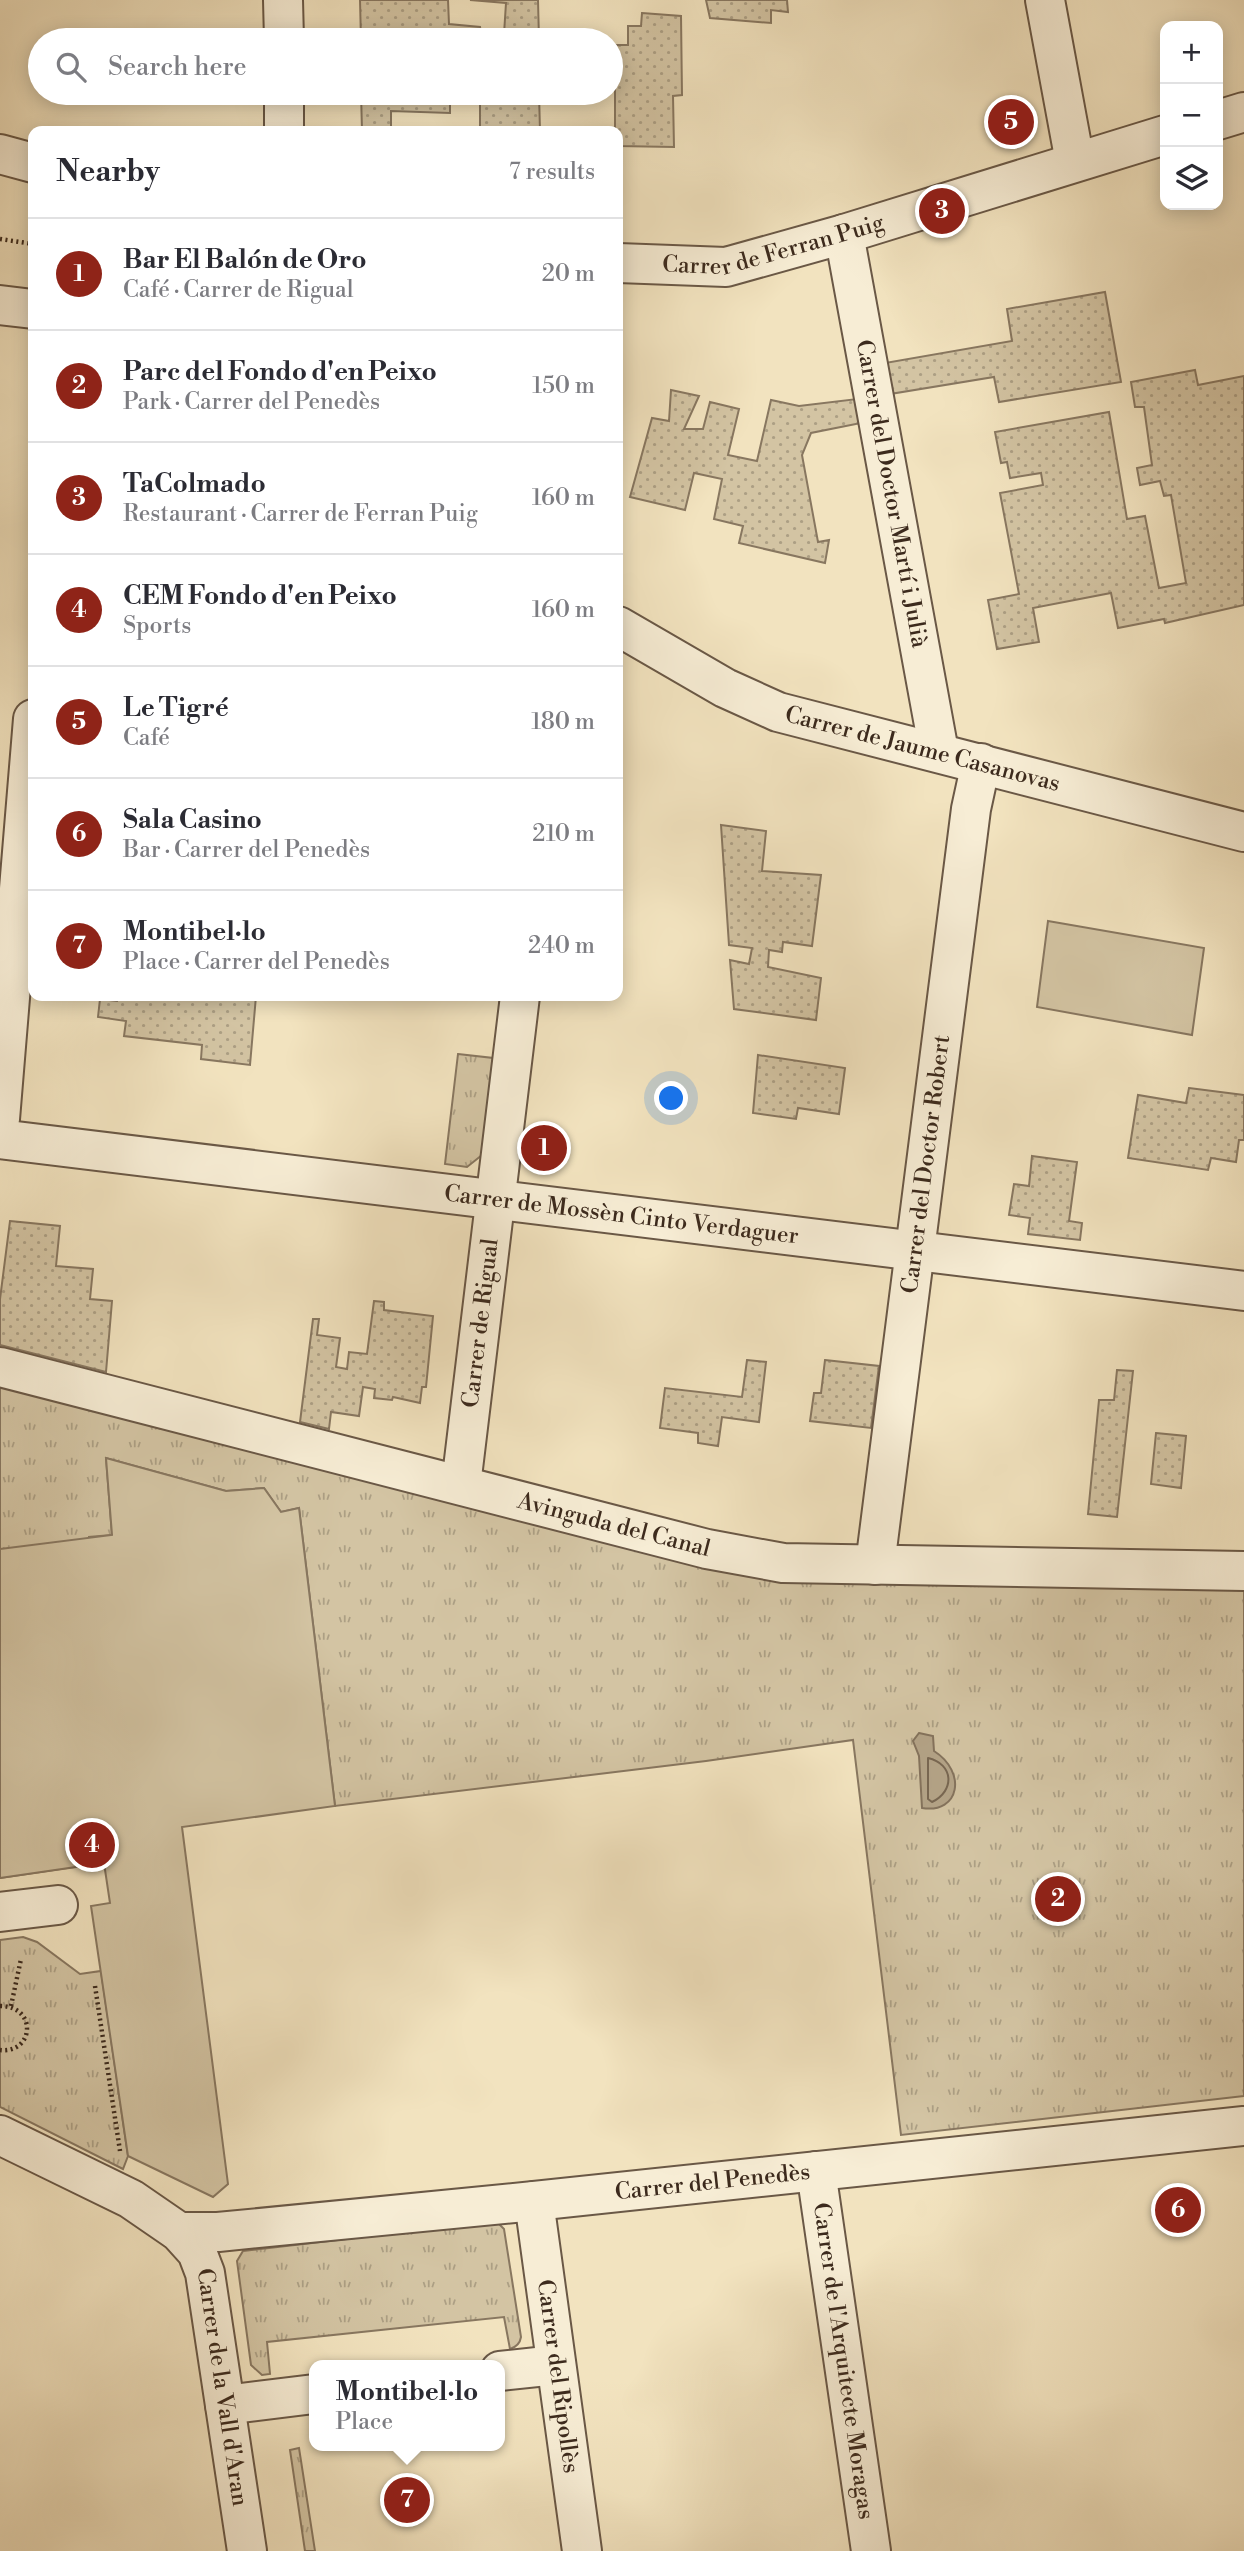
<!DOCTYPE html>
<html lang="en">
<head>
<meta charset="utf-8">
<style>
	:root { --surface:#fff; --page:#f2f2f3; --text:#2b2b33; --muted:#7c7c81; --line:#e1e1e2; --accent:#8f2418 }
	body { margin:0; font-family:"Libre Bodoni",serif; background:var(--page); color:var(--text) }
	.controls { position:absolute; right:21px; top:21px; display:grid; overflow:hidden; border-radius:14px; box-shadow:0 4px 18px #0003 }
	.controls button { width:63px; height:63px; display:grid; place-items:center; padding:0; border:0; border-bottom:2px solid var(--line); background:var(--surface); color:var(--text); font:35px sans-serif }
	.you { position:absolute; left:672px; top:1099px; width:24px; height:24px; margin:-18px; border:5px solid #fff; border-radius:50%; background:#1a73e8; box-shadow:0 0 0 10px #1a73e833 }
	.badge { display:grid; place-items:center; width:46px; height:46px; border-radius:50%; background:var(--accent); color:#fff; font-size:23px; font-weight:700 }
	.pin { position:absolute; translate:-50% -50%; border:4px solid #fff; box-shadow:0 2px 7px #0006 }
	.popup { position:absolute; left:309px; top:2360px; width:196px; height:91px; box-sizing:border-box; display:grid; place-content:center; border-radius:14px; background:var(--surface); filter:drop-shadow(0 2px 5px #0005); font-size:23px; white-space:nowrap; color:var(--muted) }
	.popup b { font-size:26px; color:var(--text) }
	.popup::after { content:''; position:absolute; left:50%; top:100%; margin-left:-14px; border:14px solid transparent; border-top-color:var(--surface) }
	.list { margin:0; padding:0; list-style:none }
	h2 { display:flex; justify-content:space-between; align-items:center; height:91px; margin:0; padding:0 28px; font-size:30px }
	h2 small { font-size:23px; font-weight:400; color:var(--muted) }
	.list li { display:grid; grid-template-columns:46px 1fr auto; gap:21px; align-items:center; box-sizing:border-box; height:112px; padding:0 28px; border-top:2px solid var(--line) }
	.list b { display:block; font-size:26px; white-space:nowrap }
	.list p { margin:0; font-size:23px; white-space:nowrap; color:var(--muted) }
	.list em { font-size:23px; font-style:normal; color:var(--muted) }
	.icon { flex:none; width:38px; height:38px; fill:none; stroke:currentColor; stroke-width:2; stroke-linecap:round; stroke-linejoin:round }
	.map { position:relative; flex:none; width:1244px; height:2551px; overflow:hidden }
	.search { position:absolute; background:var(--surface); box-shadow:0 4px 18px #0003; left:28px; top:28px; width:595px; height:77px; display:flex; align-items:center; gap:18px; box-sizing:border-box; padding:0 24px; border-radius:38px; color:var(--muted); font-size:26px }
	.panel { position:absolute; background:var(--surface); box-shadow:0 4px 18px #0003; left:28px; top:126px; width:595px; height:875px; border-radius:14px }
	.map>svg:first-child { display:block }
</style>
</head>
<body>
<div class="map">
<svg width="1244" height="2551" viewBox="0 0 1244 2551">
	<defs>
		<pattern id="grass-tufts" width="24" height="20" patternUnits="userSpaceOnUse" patternTransform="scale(1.75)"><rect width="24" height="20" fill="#d3c4a3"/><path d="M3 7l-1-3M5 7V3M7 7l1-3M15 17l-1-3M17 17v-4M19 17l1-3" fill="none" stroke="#ac9f84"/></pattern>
		<pattern id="garden-dots" width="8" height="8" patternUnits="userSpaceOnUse" patternTransform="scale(1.75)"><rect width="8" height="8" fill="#d3c4a3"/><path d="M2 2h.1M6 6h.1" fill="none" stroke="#ac9f84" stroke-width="1.8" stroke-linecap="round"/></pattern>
	</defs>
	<rect width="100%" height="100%" fill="#f2e3bf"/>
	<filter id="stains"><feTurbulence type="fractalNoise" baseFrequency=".00286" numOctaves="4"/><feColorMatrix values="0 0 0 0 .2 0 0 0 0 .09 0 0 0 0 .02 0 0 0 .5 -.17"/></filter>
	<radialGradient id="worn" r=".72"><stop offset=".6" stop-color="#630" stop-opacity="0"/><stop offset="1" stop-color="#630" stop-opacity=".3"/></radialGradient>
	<!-- grass -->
	<path fill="url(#grass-tufts)" stroke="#887760" stroke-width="2" d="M458 1054 493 1058 482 1155 467 1167 445 1164Z
		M0 1358 718 1543 1244 1556V2096L901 2135 853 1740 706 1761 335 1806 299 1508 281 1512 264 1488 226 1491 106 1458 112 1535 89 1537 75 1867 0 1878Z
		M23 1937 37 1942 80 1974 101 1971 128 2156 123 2169 0 2107V1940Z
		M493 2222 498 2223 504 2229 521 2337C520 2344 516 2347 510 2349L504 2317 267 2342 270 2374 262 2375 251 2365 237 2261 243 2251Z
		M299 2448 315 2551H305L290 2450Z"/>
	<!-- garden -->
	<path fill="url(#garden-dots)" stroke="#887760" stroke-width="2" d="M360 0H448L449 24 480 27 481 33 504 34 506 3 470 0H538L539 40H361Z
		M706 0H787L788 12 771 10V23L710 18Z
		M642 13 681 16 682 95 673 96 674 147 618 146V131H615V45H628V26H641Z
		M361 93H450V113L391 111V131H362Z
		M462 93H539L540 131H480V101H462Z
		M1105 292 1121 382 999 402 994 377 890 394 885 363 1012 341 1007 309Z
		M1195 370 1198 385 1244 376V605L1165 623 1164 619 1118 628 1111 593 1033 608 1039 642 997 649 988 600 1019 594 1000 493 1043 485 1041 473 1010 478 1007 462 1001 463 995 432 1109 412 1127 519 1145 516 1159 588 1186 583 1171 495 1164 496 1160 481 1140 485 1137 468 1152 465 1144 407H1135L1131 382Z
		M671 390 699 396 684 429H703L710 402 739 409 728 455 757 461 771 400 799 406 857 399 861 423 811 433 802 455 818 542 829 540 825 563 739 543 743 526 714 519 722 479 694 473 685 510 630 497 652 418 669 421Z
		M721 825 766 831 762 871 821 875 812 946 783 942 782 952 769 950 768 967 821 978 816 1020 734 1009 730 960 749 964 752 948 729 945Z
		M118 996H256L250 1065 201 1059 202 1045 124 1036 126 1021 98 1017 100 999 117 1001Z
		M758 1055 845 1068 839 1114 798 1108 796 1119 753 1113Z
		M1189 1088 1244 1095V1140H1239L1236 1162 1211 1158 1208 1170 1128 1158 1138 1095 1186 1103Z
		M1032 1156 1077 1162 1069 1221 1082 1223 1080 1240 1028 1234 1030 1218 1009 1215 1014 1184 1029 1186Z
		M10 1221 60 1226 56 1266 93 1269 90 1299 112 1301 106 1372 0 1345V1299Z
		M374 1301 384 1302V1310L433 1316 426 1387H422L420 1403 393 1397 392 1400 374 1398 375 1389 363 1387 359 1416 331 1412 329 1429 300 1422 313 1319H319L317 1335 340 1338 336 1367 347 1369 349 1352 367 1354Z
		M747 1360 766 1362 759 1422 722 1417 718 1446 698 1443V1433L660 1428 665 1388 742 1397Z
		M825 1360 879 1366 871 1428 810 1421 814 1393H821Z
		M1117 1370 1133 1371 1117 1517 1088 1514 1099 1400H1114Z
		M1156 1433 1186 1436 1181 1488 1151 1484Z"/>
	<!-- pitch -->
	<path fill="#d3c4a3" stroke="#887760" stroke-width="2" d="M1048 921 1204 948 1192 1035 1037 1007Z
		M106 1458 226 1491 264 1488 281 1512 299 1508 335 1806 182 1827 228 2184 213 2197 128 2156 91 1906 110 1903 104 1863 0 1878V1549L112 1535Z"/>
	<!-- water -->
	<path fill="#b4a488" stroke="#84735d" stroke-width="2" d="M919 1733 933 1736 934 1751C967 1772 960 1814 922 1808L919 1756 913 1741Z"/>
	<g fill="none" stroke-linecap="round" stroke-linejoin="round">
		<!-- shore -->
		<path stroke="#786752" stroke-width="2" d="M928 1758C954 1764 955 1791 932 1802L928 1799Z"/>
		<defs>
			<g id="minor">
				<path d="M283 0 284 40"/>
				<path d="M1045 0 1075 162"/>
				<path d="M284 93V131"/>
				<path d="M1218 120 1244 112"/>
				<path d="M0 154 33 163"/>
				<path id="s1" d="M844 234 939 752"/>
				<path id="s2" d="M618 263 726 267 844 234 1165 135"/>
				<path d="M0 305 33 309"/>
				<path id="s3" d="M618 626 725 688 778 712 1244 832"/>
				<path d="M0 1119 33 719"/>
				<path id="s4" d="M0 1139 1244 1291"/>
				<path id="s5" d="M0 1367 707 1549 783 1563 1244 1571"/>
				<path id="s6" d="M461 1485 520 996"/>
				<path id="s7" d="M875 1565 971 809 981 763"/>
				<path d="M0 1912 58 1905"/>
				<path id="s8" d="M0 2135 131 2199 179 2232 197 2252 205 2273 247 2551"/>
				<path id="s9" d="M816 2171 871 2551"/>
				<path id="s10" d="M534 2201 582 2551"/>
				<path id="s11" d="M179 2232H218L534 2201 1244 2126"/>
				<path d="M500 2371 556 2365"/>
				<path d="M225 2405 314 2394"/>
			</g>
		</defs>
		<!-- minor casing -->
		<use href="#minor" stroke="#6a5846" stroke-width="42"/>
		<!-- path -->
		<path stroke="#3c2a1d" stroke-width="4.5" stroke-dasharray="2 3.5" stroke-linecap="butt" d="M0 239 33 244
			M95 1986 120 2151
			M0 2006C38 2006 34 2054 0 2050
			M11 2006 21 1959"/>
		<!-- minor -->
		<use href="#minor" stroke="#f7edd5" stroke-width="38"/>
	</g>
	<g text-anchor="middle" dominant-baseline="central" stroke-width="7" stroke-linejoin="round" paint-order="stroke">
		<!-- street labels -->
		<g font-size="23" fill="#3c2a1d" stroke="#f7edd5">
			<text stroke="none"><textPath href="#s2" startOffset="158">Carrer de Ferran Puig</textPath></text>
			<text stroke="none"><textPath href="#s1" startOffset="264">Carrer del Doctor Martí i Julià</textPath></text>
			<text stroke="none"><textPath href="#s3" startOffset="331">Carrer de Jaume Casanovas</textPath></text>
			<text stroke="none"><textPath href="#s7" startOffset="404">Carrer del Doctor Robert</textPath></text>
			<text stroke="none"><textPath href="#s4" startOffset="626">Carrer de Mossèn Cinto Verdaguer</textPath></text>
			<text stroke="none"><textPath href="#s6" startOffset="163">Carrer de Rigual</textPath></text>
			<text stroke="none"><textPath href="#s5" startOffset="634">Avinguda del Canal</textPath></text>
			<text stroke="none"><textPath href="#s11" startOffset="536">Carrer del Penedès</textPath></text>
			<text stroke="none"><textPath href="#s9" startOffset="192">Carrer de l'Arquitecte Moragas</textPath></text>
			<text stroke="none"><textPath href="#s10" startOffset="177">Carrer del Ripollès</textPath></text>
			<text stroke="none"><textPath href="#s8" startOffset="369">Carrer de la Vall d'Aran</textPath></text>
		</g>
	</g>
	<rect width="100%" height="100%" filter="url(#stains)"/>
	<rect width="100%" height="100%" fill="url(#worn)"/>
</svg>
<div class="controls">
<button>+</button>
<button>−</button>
<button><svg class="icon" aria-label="layers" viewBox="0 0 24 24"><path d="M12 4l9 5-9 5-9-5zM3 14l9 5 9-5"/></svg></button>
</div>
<div class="you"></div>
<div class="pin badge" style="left:544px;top:1148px">1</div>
<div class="pin badge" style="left:1058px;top:1899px">2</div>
<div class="pin badge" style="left:942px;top:211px">3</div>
<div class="pin badge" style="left:92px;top:1845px">4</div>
<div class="pin badge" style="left:1011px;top:122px">5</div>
<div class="pin badge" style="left:1178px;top:2210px">6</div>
<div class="pin badge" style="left:407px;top:2500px">7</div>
<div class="popup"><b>Montibel·lo</b>Place</div>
<div class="search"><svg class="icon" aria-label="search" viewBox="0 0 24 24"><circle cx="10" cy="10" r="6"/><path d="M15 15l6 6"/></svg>Search here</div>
<section class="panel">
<h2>Nearby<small>7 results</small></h2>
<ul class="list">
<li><span class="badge">1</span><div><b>Bar El Balón de Oro</b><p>Café · Carrer de Rigual</p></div><em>20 m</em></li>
<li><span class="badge">2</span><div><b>Parc del Fondo d'en Peixo</b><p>Park · Carrer del Penedès</p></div><em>150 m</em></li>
<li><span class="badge">3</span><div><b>TaColmado</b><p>Restaurant · Carrer de Ferran Puig</p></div><em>160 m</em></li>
<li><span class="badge">4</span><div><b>CEM Fondo d'en Peixo</b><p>Sports</p></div><em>160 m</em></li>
<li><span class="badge">5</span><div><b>Le Tigré</b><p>Café</p></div><em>180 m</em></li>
<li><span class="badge">6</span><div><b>Sala Casino</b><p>Bar · Carrer del Penedès</p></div><em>210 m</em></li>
<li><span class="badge">7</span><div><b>Montibel·lo</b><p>Place · Carrer del Penedès</p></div><em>240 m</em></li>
</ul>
</section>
</div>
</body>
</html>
